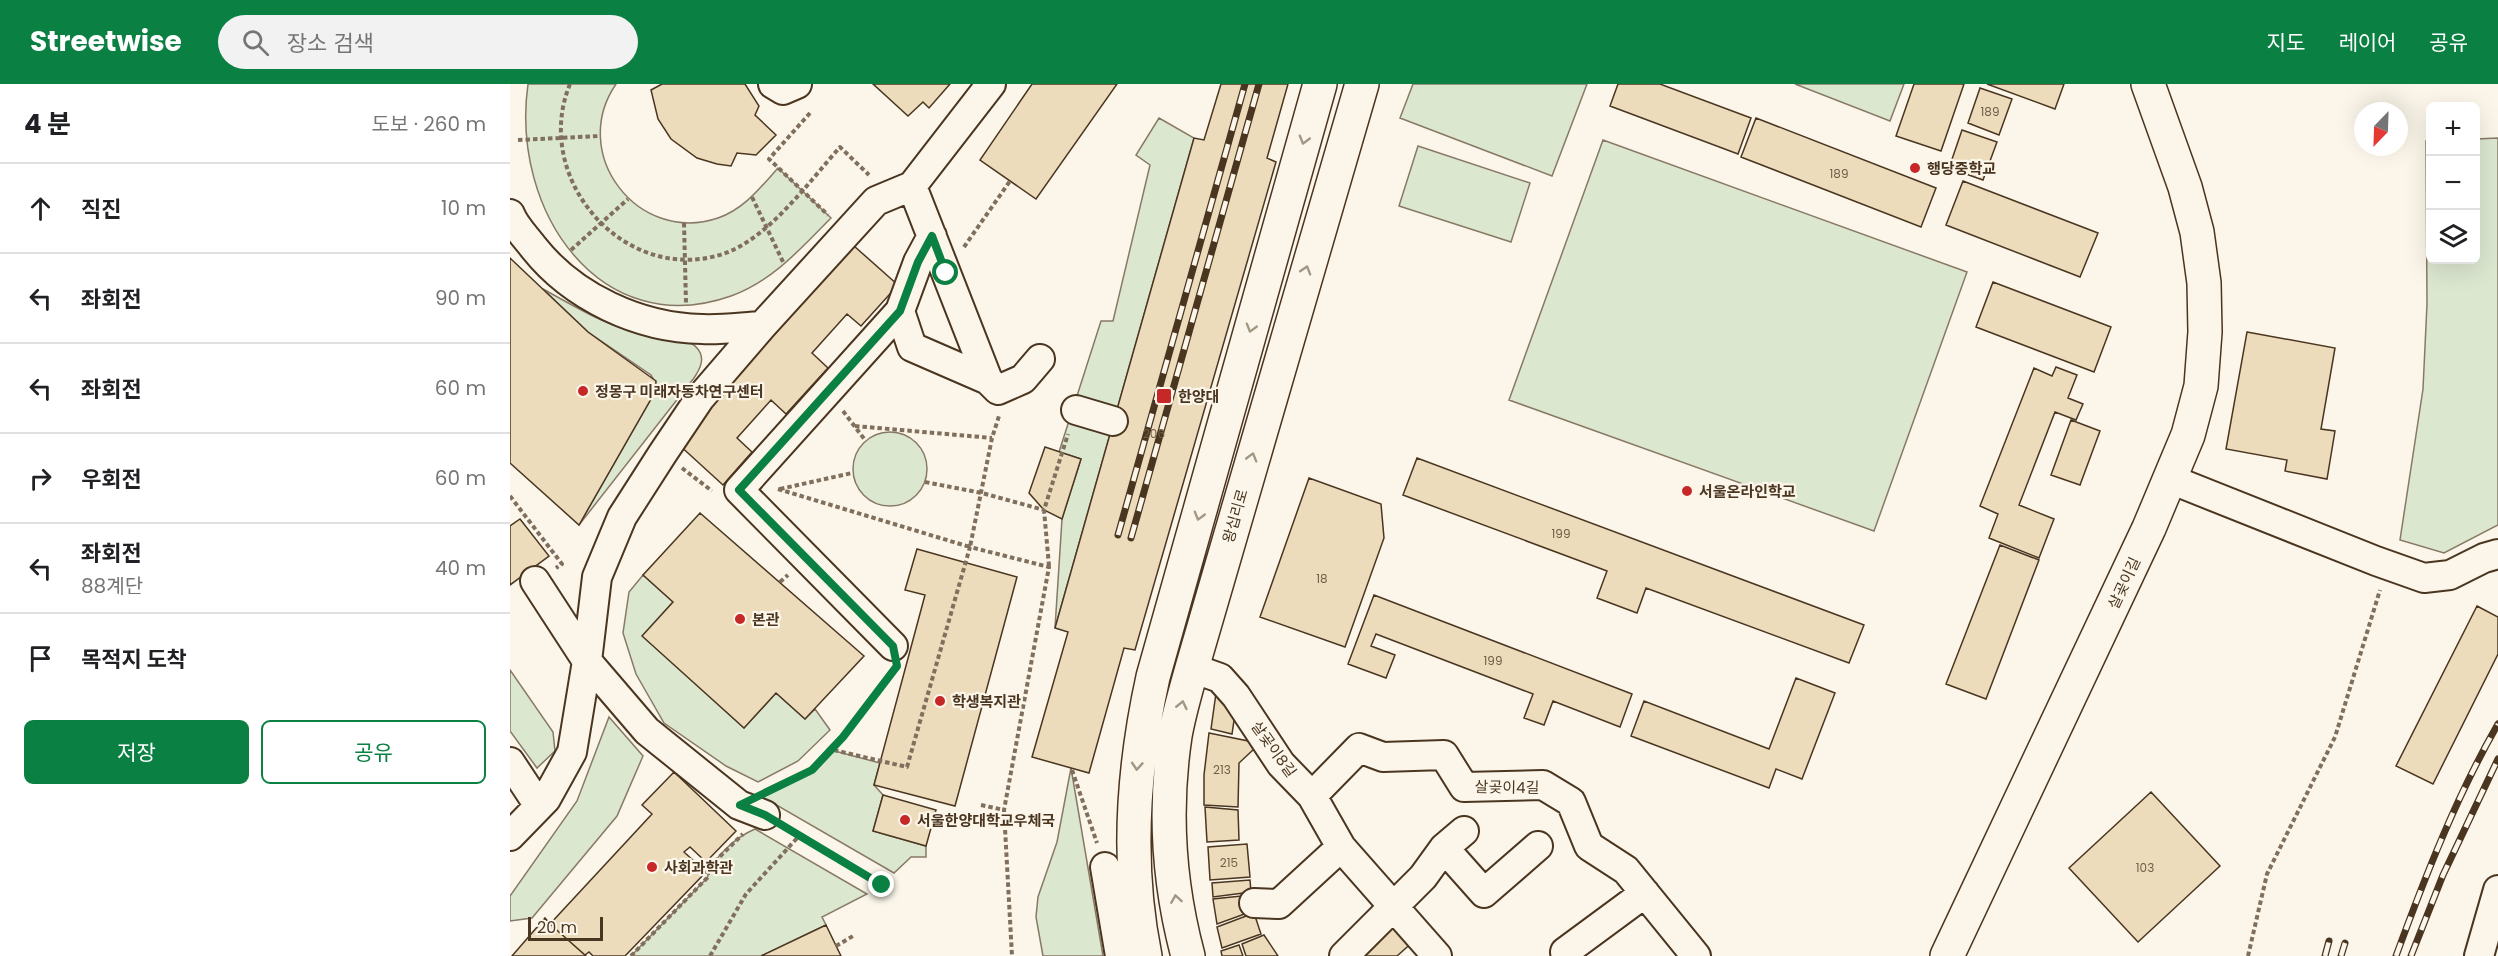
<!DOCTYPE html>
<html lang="ko">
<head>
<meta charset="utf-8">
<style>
	:root { --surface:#fff; --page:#f2f2f2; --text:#202124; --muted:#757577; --line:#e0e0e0; --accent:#0b8043 }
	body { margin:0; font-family:Poppins,"Noto Sans KR",sans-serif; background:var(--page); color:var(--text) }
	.controls { position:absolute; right:18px; top:18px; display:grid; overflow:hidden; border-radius:9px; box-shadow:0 6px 24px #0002 }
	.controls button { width:54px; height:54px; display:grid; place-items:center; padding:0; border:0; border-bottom:2px solid var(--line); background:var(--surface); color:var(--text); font:30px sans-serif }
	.compass { position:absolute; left:1844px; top:18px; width:54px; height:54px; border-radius:50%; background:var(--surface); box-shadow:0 6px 24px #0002; rotate:203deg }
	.scale { position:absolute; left:18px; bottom:15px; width:75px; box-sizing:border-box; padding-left:6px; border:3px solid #4a3520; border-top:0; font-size:16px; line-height:21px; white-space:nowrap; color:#4a3520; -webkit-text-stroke:4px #fbf6e9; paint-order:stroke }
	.stop { position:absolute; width:18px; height:18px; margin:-14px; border:4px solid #0b8043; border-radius:50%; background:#fff }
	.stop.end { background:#0b8043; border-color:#fff; box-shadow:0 2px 6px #0008 }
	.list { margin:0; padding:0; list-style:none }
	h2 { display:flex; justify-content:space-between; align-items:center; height:78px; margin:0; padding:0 24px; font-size:26px }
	h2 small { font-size:20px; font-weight:400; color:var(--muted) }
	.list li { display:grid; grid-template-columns:39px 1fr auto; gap:18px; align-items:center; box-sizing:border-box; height:90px; padding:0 24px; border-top:2px solid var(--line) }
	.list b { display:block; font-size:22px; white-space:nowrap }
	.list p { margin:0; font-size:20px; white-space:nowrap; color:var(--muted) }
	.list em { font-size:20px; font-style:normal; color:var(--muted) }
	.actions { display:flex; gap:12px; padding:18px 24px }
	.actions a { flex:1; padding:14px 0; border:2px solid var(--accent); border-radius:9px; text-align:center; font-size:21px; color:var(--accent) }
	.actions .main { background:var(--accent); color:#fff }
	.icon { flex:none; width:33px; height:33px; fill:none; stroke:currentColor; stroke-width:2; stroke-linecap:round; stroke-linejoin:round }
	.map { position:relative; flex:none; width:1988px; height:872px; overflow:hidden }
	header { display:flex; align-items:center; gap:36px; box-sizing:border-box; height:84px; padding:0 30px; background:var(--accent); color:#fff }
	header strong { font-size:28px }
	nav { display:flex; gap:33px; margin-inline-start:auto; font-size:21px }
	.search { width:420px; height:54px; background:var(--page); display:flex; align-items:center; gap:15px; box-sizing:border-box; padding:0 21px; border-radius:33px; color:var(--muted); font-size:22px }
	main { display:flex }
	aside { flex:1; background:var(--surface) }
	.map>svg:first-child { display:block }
</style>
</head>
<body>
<header>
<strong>Streetwise</strong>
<div class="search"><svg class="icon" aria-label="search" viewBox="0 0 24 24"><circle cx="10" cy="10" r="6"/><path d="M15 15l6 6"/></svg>장소 검색</div>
<nav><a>지도</a><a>레이어</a><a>공유</a></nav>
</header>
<main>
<aside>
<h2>4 분<small>도보 · 260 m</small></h2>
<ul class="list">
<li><svg class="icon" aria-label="ahead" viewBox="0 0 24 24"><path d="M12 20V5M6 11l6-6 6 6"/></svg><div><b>직진</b></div><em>10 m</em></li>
<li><svg class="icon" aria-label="left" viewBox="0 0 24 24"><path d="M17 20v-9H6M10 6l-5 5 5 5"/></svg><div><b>좌회전</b></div><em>90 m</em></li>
<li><svg class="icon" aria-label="left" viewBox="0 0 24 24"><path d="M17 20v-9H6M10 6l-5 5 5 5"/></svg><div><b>좌회전</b></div><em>60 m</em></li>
<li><svg class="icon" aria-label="right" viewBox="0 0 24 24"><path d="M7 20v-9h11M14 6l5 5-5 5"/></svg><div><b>우회전</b></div><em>60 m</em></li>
<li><svg class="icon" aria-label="left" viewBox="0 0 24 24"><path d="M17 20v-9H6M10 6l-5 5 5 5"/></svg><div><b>좌회전</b><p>88계단</p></div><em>40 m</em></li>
<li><svg class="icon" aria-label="arrive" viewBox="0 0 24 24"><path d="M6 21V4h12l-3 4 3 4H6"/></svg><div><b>목적지 도착</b></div></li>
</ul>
<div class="actions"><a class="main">저장</a><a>공유</a></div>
</aside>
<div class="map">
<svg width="1988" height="872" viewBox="0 0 1988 872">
	<rect width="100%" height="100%" fill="#fbf6e9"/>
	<!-- green -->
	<path fill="#dce7d0" stroke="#887966" stroke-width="1.5" d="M18 0H106C58 70 128 161 208 134 234 125 250 104 268 84L321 134C291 164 263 197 221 212 91 258 0 128 18 0Z
		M903 0H1077L1042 92 890 34Z
		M1285 0H1394L1380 37Z
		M649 34 684 54 545 544 552 435 571 375 549 368 591 237H603L640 81 626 71Z
		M1988 54V441L1934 469 1890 456 1913 305 1917 220 1916 57H1920V176H1966V55Z
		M1093 56 1457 188 1364 447 999 316Z
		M908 62 1020 99 1001 158 889 122Z
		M33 205C64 222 95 241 130 250 146 255 175 251 187 264 196 274 190 285 184 294L69 441 145 308 146 300 141 291 78 248Z
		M343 385a37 37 0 1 1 74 0a37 37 0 1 1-74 0Z
		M133 491 163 518 133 552 234 644 266 609 295 635 305 625 320 646 288 677 248 698 216 682 154 639 126 590 113 549 119 508Z
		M0 586 43 648 45 667 27 684 0 647Z
		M99 633 133 672 107 732 22 834 0 837V812L67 717Z
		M321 666 370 679 364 701 373 711 363 747 416 762V773H401L384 789 251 712 302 686Z
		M561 684 593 872H533L526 833 528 813 547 758Z
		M245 745 357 810 312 833 316 841 251 872H121L197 794C202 774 226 753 245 745Z"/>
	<!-- building -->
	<path fill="#ecdcbc" stroke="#4a3520" stroke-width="1.5" d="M152 0H235L249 22 245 31 266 51 246 71 227 69 221 82 207 80 187 74 161 55 148 35 141 6Z
		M363 0H440L419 24 413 18 398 32Z
		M522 0H607L526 115 470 76Z
		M711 0H778L757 74 766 78 625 566 614 564 579 689 522 673 558 548 545 544 684 54 694 56Z
		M1108 0H1150L1241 34 1228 70 1100 22Z
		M1404 0H1454L1431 67 1386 52Z
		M1477 0H1554L1545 25Z
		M1470 4 1502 15 1489 51 1458 39Z
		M1246 34 1426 104 1411 143 1231 73Z
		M1452 46 1487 58 1473 96 1439 84Z
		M1453 97 1588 149 1570 193 1436 141Z
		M344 162 388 201 351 242 337 230 302 269 318 284 276 330 261 316 227 354 242 368 213 401 167 359Z
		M0 174 78 248 146 297 145 308 69 441 0 379Z
		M1483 198 1601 243 1584 288 1466 243Z
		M1737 248 1825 264 1811 345 1825 347 1817 395 1775 387 1777 376 1716 365Z
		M1546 283 1567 291 1558 314 1573 320 1566 336 1545 328 1509 421 1544 435 1529 474 1479 454 1488 430 1470 422 1524 284 1542 292Z
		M1561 336 1590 347 1570 401 1541 391Z
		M535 363 571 375 552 435 534 426 519 409Z
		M907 374 1354 541 1339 579 1136 504 1127 529 1087 514 1097 487 893 411Z
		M799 394 871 420 874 454 835 563 750 533Z
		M190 429 354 572 295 635 266 609 234 644 132 552 163 518 133 491Z
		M10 435 39 472 0 501V442Z
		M1490 461 1529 476 1476 615 1436 600Z
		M407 465 507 493 445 722 364 701 415 511 395 506Z
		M864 511 1122 610 1110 643 1043 617 1034 641 1014 634 1023 610 866 550 861 562 885 571 876 594 838 580Z
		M1967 522 1988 533V570L1923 700 1886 682Z
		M1286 594 1325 609 1292 695 1266 685 1259 704 1121 652 1134 617 1259 665Z
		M707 602 727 616 722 650 701 645Z
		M699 649 743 658 744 665 729 679 728 723 694 721V691Z
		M164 688 226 747 196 778 180 763 174 768 196 788 115 872H83L79 868 75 871 40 840 142 730 132 721Z
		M1641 708 1710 782 1628 858 1559 784Z
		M373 711 426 726 416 762 363 747Z
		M695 723 728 726 729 756 697 758Z
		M737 760 740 793 700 796 698 763Z
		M740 796 741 808 703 813 702 799Z
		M741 811 743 827 707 840 703 815Z
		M744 829 751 850 712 864 707 843Z
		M35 834 40 840 76 872H2Z
		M885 834 905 856 887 872H845Z
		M316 841 331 872H251Z
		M754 851 768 872H736L732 860Z
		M729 861 733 872H712L711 867Z"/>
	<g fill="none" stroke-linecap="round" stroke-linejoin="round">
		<defs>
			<path id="minor" d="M263 0 273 6 287 0
				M402 102 478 296 488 306 513 295 530 275
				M0 130C5 143 16 153 24 164 63 213 129 244 192 245 212 246 232 243 252 242
				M390 227 402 263 478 296
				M566 326 603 337
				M1660 395 1866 477 1914 494 1940 491 1974 474 1988 470
				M25 497 77 577 137 647 229 721 255 731
				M383 562 229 406 390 227 408 178 422 152
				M682 584 710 594 726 612 771 680 802 712 831 763 927 872
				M0 678 29 722
				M802 712 849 664 873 673 934 671 954 703 1033 701 1061 718 1079 762 1116 786 1186 872
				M0 752 36 715 62 668 77 577 87 493 112 433 153 369 190 314 252 242 366 117 402 102 481 0
				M934 764 974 809 1028 762
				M595 783 610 872
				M744 819 769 820 831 763
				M834 872 913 793 934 764 954 747
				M1057 872 1055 868 1135 809
				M1969 872 1988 806"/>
			<path id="major" d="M635 872C616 779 623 684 643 593L810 0
				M678 872C659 801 654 725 665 652 669 629 676 606 682 584L852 0
				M1437 872 1639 444 1678 351 1691 302 1695 248 1694 199 1687 148 1675 103 1638 0"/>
		</defs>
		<!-- minor casing -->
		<use href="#minor" stroke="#4a3520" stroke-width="32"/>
		<!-- major casing -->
		<use href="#major" stroke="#4a3520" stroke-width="36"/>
		<!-- path -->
		<path stroke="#7f6f5c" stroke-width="4" stroke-dasharray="4.5 3" stroke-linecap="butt" d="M60 0C21 94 114 202 213 170 258 155 299 98 330 63L359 91
			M300 29 259 75 318 131
			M8 56 90 52
			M242 113 274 180
			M174 139 176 219
			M454 163 500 97
			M61 166 118 115
			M333 327 355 356
			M345 342 482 354
			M172 384 202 407
			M415 398 472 409 534 426
			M268 405 460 463 482 354 489 332
			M270 405 342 389
			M0 412 52 480 46 484
			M539 482 534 426 558 350
			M270 498 278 491
			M320 664 333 653 383 587
			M562 686 587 759
			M264 706 302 686 319 665 397 683 460 463 539 483 494 726 502 872
			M471 721 494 726
			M277 744 372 801
			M326 862 343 852
			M121 872 197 794 200 782 233 750
			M200 872 236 810 289 752
			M1738 872 1757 790 1825 653 1870 506"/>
		<!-- minor -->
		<use href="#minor" stroke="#fbf6e9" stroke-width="28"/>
		<!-- major -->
		<use href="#major" stroke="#fbf6e9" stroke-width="33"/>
		<defs>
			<path id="rail" d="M608 451 735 0
				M621 454 749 0
				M1815 872 1819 857
				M1831 872 1835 859
				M1886 872C1915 793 1946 713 1988 640
				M1901 872 1933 791 1988 675"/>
		</defs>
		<!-- rail casing -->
		<use href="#rail" stroke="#4a3520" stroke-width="7"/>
		<!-- rail -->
		<use href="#rail" stroke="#fbf6e9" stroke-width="4.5" stroke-dasharray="14" stroke-linecap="butt"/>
	</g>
	<!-- one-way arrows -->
	<defs><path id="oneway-chevron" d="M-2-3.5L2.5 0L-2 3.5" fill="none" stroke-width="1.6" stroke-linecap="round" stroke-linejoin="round" transform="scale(1.5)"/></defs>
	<g stroke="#a29684">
		<use href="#oneway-chevron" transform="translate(794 56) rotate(106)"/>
		<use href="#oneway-chevron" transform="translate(796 186) rotate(-73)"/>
		<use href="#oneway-chevron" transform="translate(741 244) rotate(106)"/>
		<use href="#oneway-chevron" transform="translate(742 373) rotate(-74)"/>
		<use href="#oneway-chevron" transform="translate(689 432) rotate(106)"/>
		<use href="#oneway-chevron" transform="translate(672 621) rotate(-77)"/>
		<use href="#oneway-chevron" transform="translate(627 682) rotate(94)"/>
		<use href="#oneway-chevron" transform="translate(666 815) rotate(-99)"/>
	</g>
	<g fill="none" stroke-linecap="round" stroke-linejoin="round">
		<!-- route -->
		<path stroke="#0b8043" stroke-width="8" d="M372 801 255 731 230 721 302 686 333 653 387 582 383 562 229 406 390 227 408 178 422 152 436 189"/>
	</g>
	<!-- markers -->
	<g fill="#c62828" stroke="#fbf6e9" stroke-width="2">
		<circle cx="1405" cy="84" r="6"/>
		<circle cx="73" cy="307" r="6"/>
		<rect x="646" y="304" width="16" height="16" rx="3"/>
		<circle cx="1177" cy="407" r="6"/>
		<circle cx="230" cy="535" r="6"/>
		<circle cx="430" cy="617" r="6"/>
		<circle cx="395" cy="736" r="6"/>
		<circle cx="142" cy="783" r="6"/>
	</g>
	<g text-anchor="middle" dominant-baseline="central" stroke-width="4.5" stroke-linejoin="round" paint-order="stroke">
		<!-- number labels -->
		<g font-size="12" fill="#725f47">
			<text x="1480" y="27">189</text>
			<text x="1329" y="89">189</text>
			<text x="644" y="349">206</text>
			<text x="1051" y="449">199</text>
			<text x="812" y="494">18</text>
			<text x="983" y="576">199</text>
			<text x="712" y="685">213</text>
			<text x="719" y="778">215</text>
			<text x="1635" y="783">103</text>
		</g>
		<!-- poi labels -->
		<g font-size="15" font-weight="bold" fill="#4a3520" stroke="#fbf6e9" text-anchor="start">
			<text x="1417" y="84">행당중학교</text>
			<text x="85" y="307">정몽구 미래자동차연구센터</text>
			<text x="668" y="312">한양대</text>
			<text x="1189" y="407">서울온라인학교</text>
			<text x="242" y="535">본관</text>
			<text x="442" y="617">학생복지관</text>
			<text x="407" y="736">서울한양대학교우체국</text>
			<text x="154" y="783">사회과학관</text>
		</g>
		<!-- street labels -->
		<g font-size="15" fill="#4a3520" stroke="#fbf6e9">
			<text transform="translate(725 432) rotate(-74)">왕십리로</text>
			<text transform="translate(1614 499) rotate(-65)">살곶이길</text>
			<text transform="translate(764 665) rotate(54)">살곶이8길</text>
			<text transform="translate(997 703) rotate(1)">살곶이4길</text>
		</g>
	</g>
</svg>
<div class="controls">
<button>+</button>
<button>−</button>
<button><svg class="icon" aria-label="layers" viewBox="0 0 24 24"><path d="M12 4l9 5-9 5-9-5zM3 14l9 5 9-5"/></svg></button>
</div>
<svg class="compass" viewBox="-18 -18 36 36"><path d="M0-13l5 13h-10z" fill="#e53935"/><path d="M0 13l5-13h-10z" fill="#757577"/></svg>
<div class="scale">20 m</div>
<div class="stop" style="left:436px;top:189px"></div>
<div class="stop end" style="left:372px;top:801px"></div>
</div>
</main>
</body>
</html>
